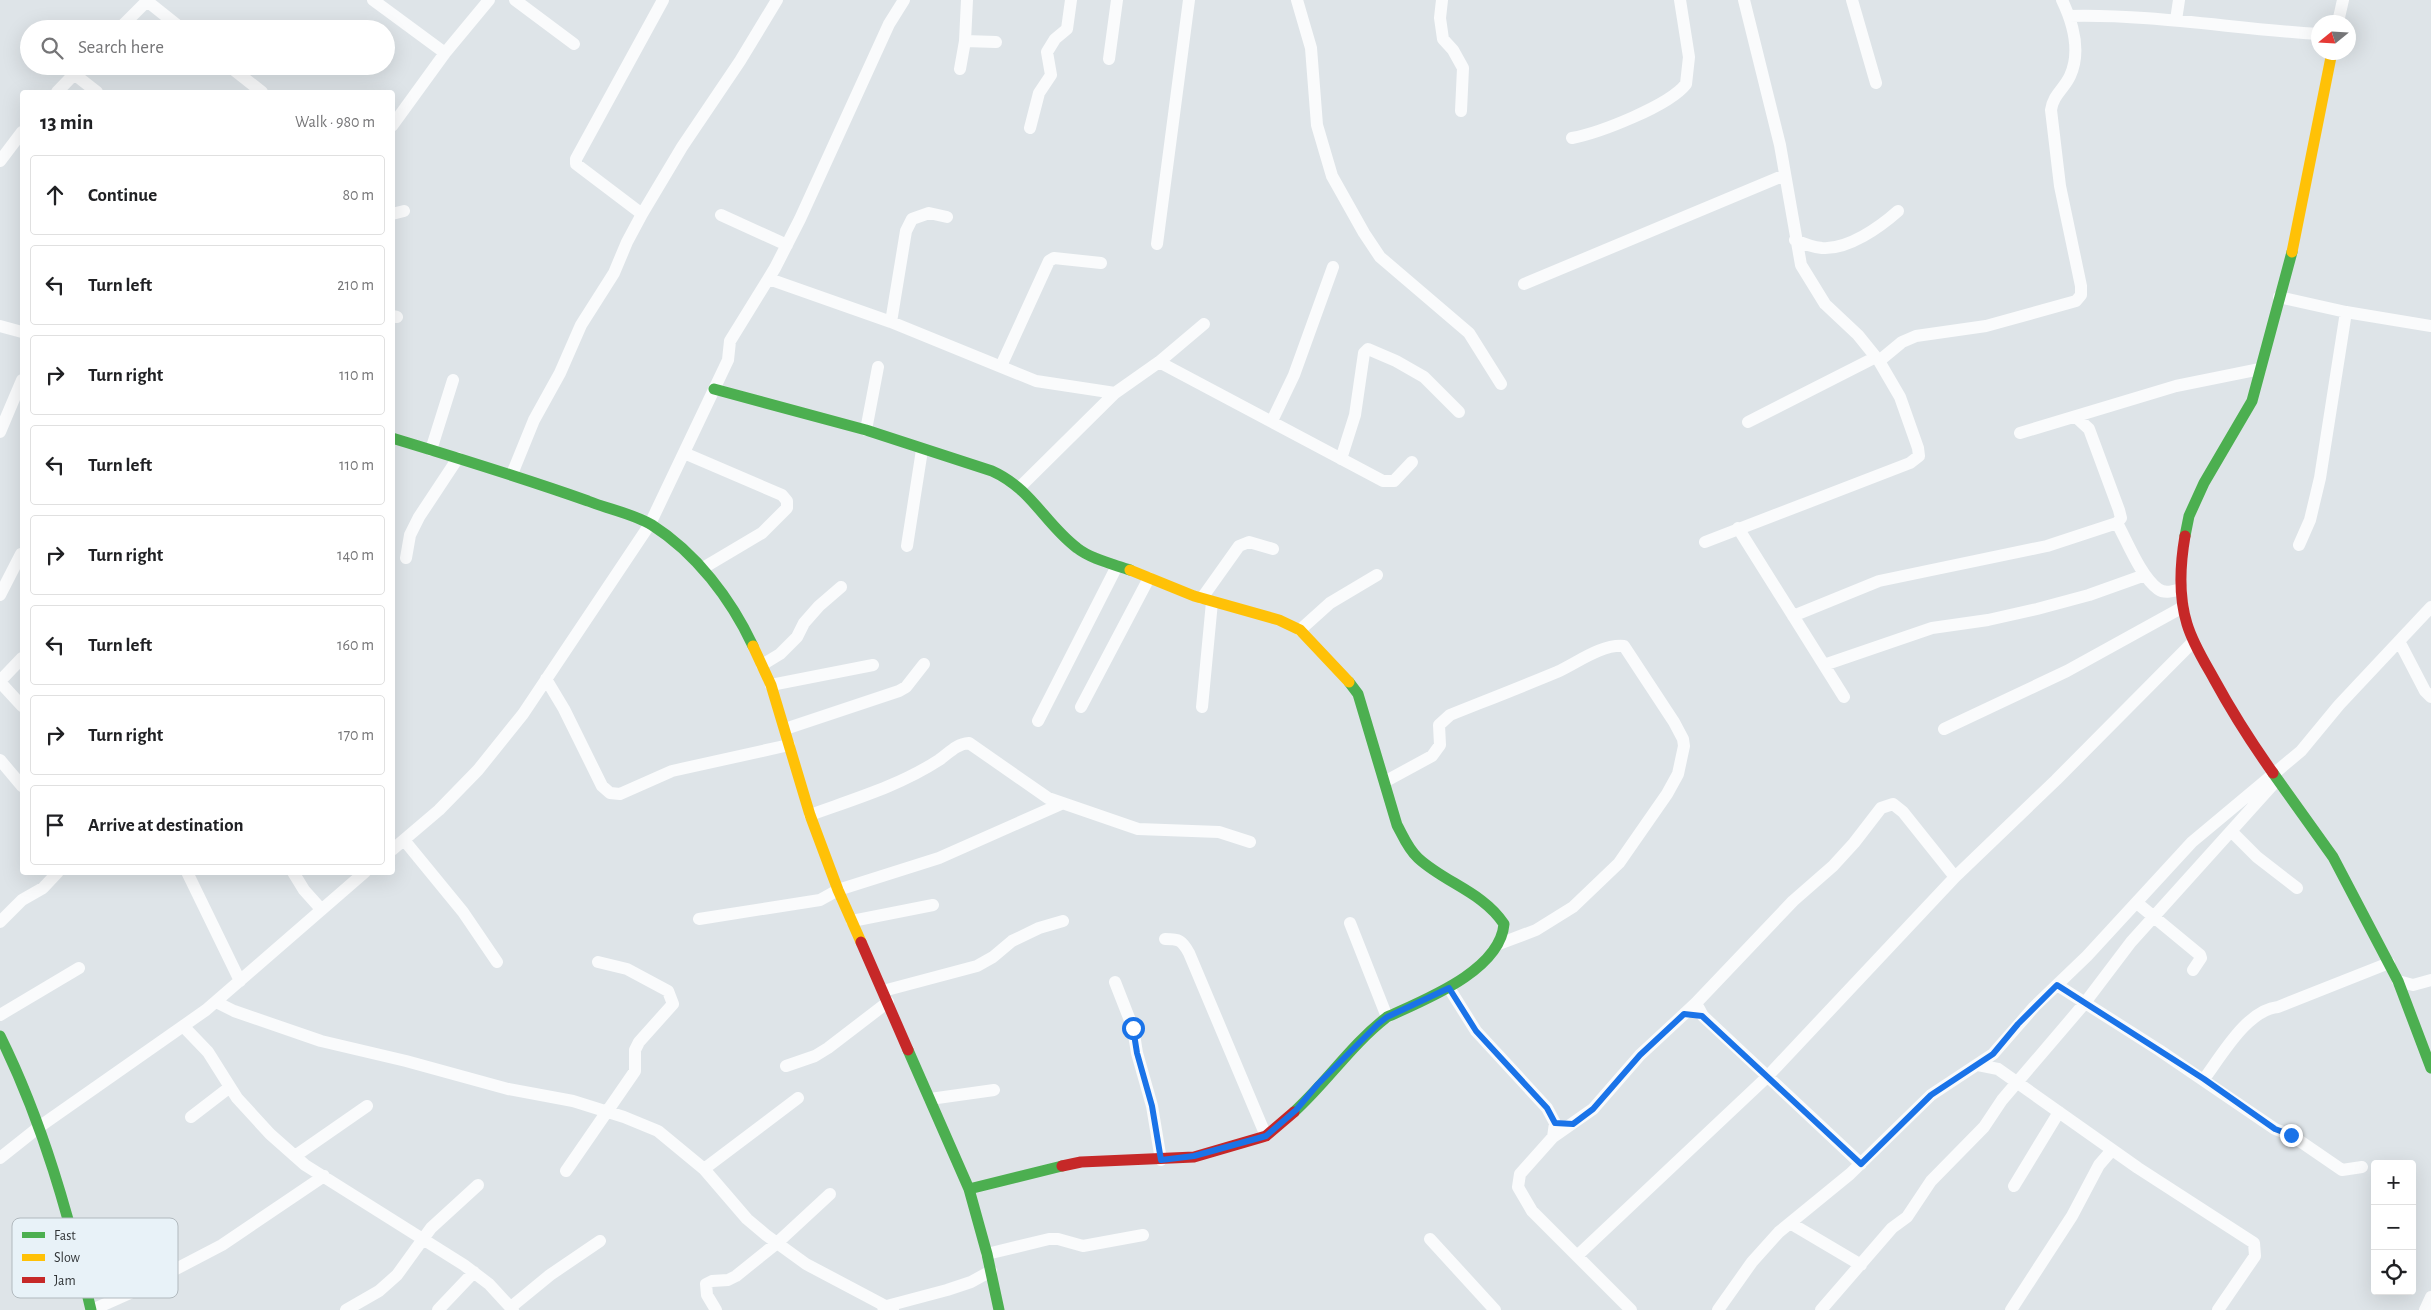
<!DOCTYPE html>
<html lang="en">
<head>
<meta charset="utf-8">
<style>
	:root { --surface:#fff; --page:#f6f6f6; --text:#202124; --muted:#757577; --line:#e0e0e0 }
	body { margin:0; font-family:"Alegreya Sans",sans-serif; background:var(--page); color:var(--text) }
	.controls { position:absolute; right:15px; bottom:15px; display:grid; overflow:hidden; border-radius:5px; box-shadow:0 5px 20px #0002 }
	.controls button { width:45px; height:45px; display:grid; place-items:center; padding:0; border:0; border-bottom:1px solid var(--line); background:var(--surface); color:var(--text); font:25px sans-serif }
	.compass { position:absolute; left:2311px; top:15px; width:45px; height:45px; border-radius:50%; background:var(--surface); box-shadow:0 5px 20px #0002; rotate:252deg }
	.stop { position:absolute; width:15px; height:15px; margin:-11px; border:4px solid #1a73e8; border-radius:50%; background:#fff }
	.stop.end { background:#1a73e8; border-color:#fff; box-shadow:0 1px 5px #0008 }
	.list { margin:0; padding:0; list-style:none }
	h2 { display:flex; justify-content:space-between; align-items:center; height:65px; margin:0; padding:0 20px; font-size:21px }
	h2 small { font-size:16px; font-weight:400; color:var(--muted) }
	.list li { display:grid; grid-template-columns:32px 1fr auto; gap:15px; align-items:center; box-sizing:border-box; height:80px; margin:0 10px 10px; padding:0 10px; border:1px solid var(--line); border-radius:5px }
	.list b { display:block; font-size:19px; white-space:nowrap }
	.list em { font-size:16px; font-style:normal; color:var(--muted) }
	.icon { flex:none; width:28px; height:28px; fill:none; stroke:currentColor; stroke-width:2; stroke-linecap:round; stroke-linejoin:round }
	.map { position:relative; flex:none; width:2431px; height:1310px; overflow:hidden }
	.search { position:absolute; background:var(--surface); box-shadow:0 5px 20px #0002; left:20px; top:20px; width:375px; height:55px; display:flex; align-items:center; gap:12px; box-sizing:border-box; padding:0 18px; border-radius:28px; color:var(--muted); font-size:19px }
	.panel { position:absolute; background:var(--surface); box-shadow:0 5px 20px #0002; left:20px; top:90px; width:375px; height:785px; border-radius:5px }
	.map>svg:first-child { display:block }
</style>
</head>
<body>
<div class="map">
<svg width="2431" height="1310" viewBox="0 0 2431 1310">
	<rect width="100%" height="100%" fill="#dee4e8"/>
	<g fill="none" stroke-linecap="round" stroke-linejoin="round">
		<!-- street -->
		<path stroke="#fafbfc" stroke-width="12" d="M373 0 445 53
			M515 0 574 44
			M1297 0 1311 48 1317 125 1332 176 1364 233 1380 257 1469 333 1501 384
			M1442 0 1440 18 1443 39 1453 50 1463 68 1461 111
			M1852 0 1876 83
			M147 1 182 29
			M2069 16C2153 14 2235 29 2318 34
			M2176 20 2179 0
			M2338 22 2343 0
			M119 29 148 0
			M965 41 996 42
			M1109 59 1117 0
			M229 66 262 92
			M960 69 965 41 967 0
			M74 74 97 92
			M57 92 82 66
			M392 126 445 53 489 0
			M1030 128 1039 93 1051 75 1047 52 1055 39 1067 29 1071 0
			M1572 138C1599 133 1669 106 1686 84L1689 57 1680 0
			M0 161 22 132
			M392 214 404 211
			M642 214 576 164V159L663 0
			M721 215 787 245
			M1795 240C1804 244 1812 247 1822 248 1848 250 1880 227 1898 211
			M1157 244 1189 0
			M769 279 891 322 1036 381 1115 393
			M1524 284 1785 175
			M2279 297 2346 312 2431 326
			M392 316 397 317
			M891 322 906 231 912 219 929 213 947 217
			M0 326 22 332
			M1879 361 1902 342 1916 336 1986 326 2076 301 2081 295V286L2060 186 2051 110C2053 95 2064 89 2070 76 2081 52 2073 23 2062 0
			M1159 362 1383 481H1394L1412 462
			M1001 366 1049 261 1054 258 1101 263
			M1272 421 1294 375 1333 267
			M1748 422 1876 357
			M866 430 878 367
			M0 432 22 380
			M2020 433 2176 386 2260 369
			M431 450 453 380
			M684 453 782 495 787 501V508L762 533 703 568
			M1341 459 1355 415 1364 353 1368 349 1396 361 1424 377 1459 412
			M512 474 534 420 560 373 581 325 614 273 627 242 642 214 682 147 740 61 777 0
			M1019 488 1115 393 1159 362 1204 324
			M2117 523C2127 541 2141 577 2158 589 2165 594 2173 591 2181 589
			M1738 528 1844 697
			M1705 542 1910 463 1919 456 1918 448 1900 397 1879 361 1858 335 1825 304 1801 265 1780 145 1744 0
			M2299 545 2310 520 2320 478 2346 312
			M907 546 922 450
			M406 558 410 535 419 517 458 458
			M0 595 21 554
			M1202 598 1239 546 1249 542 1273 549
			M1793 616 1879 581 2047 546 2117 523 2121 518 2119 510 2089 429 2076 417
			M1300 630 1330 603 1377 575
			M2399 641 2425 691 2431 697
			M762 665 780 654 797 637 804 623 819 606 841 587
			M1824 665 1932 628 1988 620 2037 609 2089 595 2145 575
			M546 679 564 709 602 786 610 793 620 794 672 771 789 745
			M0 681 22 658
			M0 682 22 706
			M771 685 873 665
			M1081 707 1149 578
			M1202 707 1212 602
			M1038 721 1117 566
			M785 729 899 691 906 687 924 664
			M1944 729 2067 671 2183 607
			M0 760 22 786
			M1386 781 1432 756 1440 745 1439 725 1450 715C1485 701 1521 687 1557 672 1577 663 1601 644 1624 646L1674 722 1683 739 1684 746 1678 774 1667 794 1619 863 1573 907 1536 930 1499 944
			M810 815C854 799 899 786 939 760 949 753 956 744 969 743L1048 798 1138 829 1219 832 1250 842
			M2232 832 2257 857 2297 888
			M404 840 463 912 497 962
			M392 850 439 810 478 770 523 714 650 524 728 360 730 341 775 268 800 219 889 24 904 0
			M187 872 240 981
			M293 872 304 890 321 909
			M2137 903 2200 955 2201 958 2193 970
			M699 919 820 900 838 890 939 858 1061 804
			M852 921 933 905
			M0 922 22 900 43 888 58 872
			M1350 923 1387 1017
			M1165 939C1179 939 1182 940 1189 953L1266 1136
			M2398 981 2413 985 2431 980
			M1115 982 1133 1028 1137 1053 1152 1106 1161 1160
			M2057 985 2159 1050 2275 1129 2291 1135 2342 1170 2362 1167
			M1449 988 1476 1031 1547 1108 1555 1123 1553 1137
			M883 991 977 966 993 957 1012 941 1039 928 1063 921
			M216 1002 234 1011 321 1041 406 1061 508 1089 573 1101 624 1117 658 1131 704 1169 747 1219 766 1235 806 1264 893 1310
			M1696 1003 1703 1016 1861 1164
			M0 1015 79 968
			M184 1027 208 1052 237 1098 270 1134 305 1165 464 1265 489 1284 513 1310
			M1978 1065 1998 1069 2138 1168 2254 1243 2255 1256 2218 1310
			M786 1066 815 1056 828 1048 888 1002
			M2204 1079C2222 1055 2247 1010 2278 1007L2389 963
			M930 1099 994 1090
			M191 1117 230 1087
			M295 1156 367 1106
			M0 1158 39 1127 206 1010 365 872
			M704 1169 798 1098
			M566 1171 635 1071V1050L639 1042 673 1004 668 991 627 969 598 962
			M2014 1186 2059 1112
			M1790 1223 1861 1265
			M1430 1239 1495 1310
			M987 1254 1049 1239H1058L1083 1246 1143 1235
			M1577 1256 1766 1078 1955 877 2056 780 2193 642
			M511 1307 550 1275 600 1241
			M883 1307 947 1290 971 1282 991 1271
			M92 1310 130 1293 222 1245 324 1176
			M346 1310 379 1291 397 1275 431 1228 478 1185
			M438 1310 474 1272
			M716 1310 707 1295 706 1284 712 1281 728 1280 736 1276 777 1243 830 1194
			M1631 1310 1532 1211 1518 1187 1520 1174 1553 1137 1593 1109 1640 1055 1696 1003 1793 901 1833 866 1854 843 1881 808 1893 804 1903 812 1955 877
			M1718 1310 1752 1262 1779 1232 1850 1174 1931 1095 1993 1054 2034 1007 2087 956 2192 842 2301 751 2339 705 2431 607
			M1821 1310 1892 1228 1907 1217 1931 1181 1984 1127 2002 1100 2084 1004 2131 942 2277 780
			M2011 1310 2072 1216 2099 1165 2112 1150
			M2425 1310 2431 1297"/>
		<!-- fast -->
		<path stroke="#4caf50" stroke-width="11" d="M714 389 866 430 992 471C1032 489 1045 524 1077 548 1091 559 1113 564 1130 570
			M392 438C458 458 523 478 588 501 608 509 634 514 652 525 696 553 731 599 753 646
			M2185 536 2189 516 2204 483 2252 401 2292 252
			M2273 773 2333 857 2398 981 2431 1068
			M0 1036C43 1123 69 1216 91 1310
			M908 1050 969 1189 987 1254 999 1310
			M1294 1112C1327 1082 1351 1045 1387 1017 1424 1000 1500 971 1504 924 1483 892 1445 883 1418 858 1408 849 1403 836 1397 825L1358 694 1349 682
			M969 1189 1062 1166"/>
		<!-- slow -->
		<path stroke="#ffc107" stroke-width="11" d="M2292 252 2332 52
			M1130 570 1194 596 1279 620 1300 630 1349 682
			M753 646 771 685 810 815 838 890 861 942"/>
		<!-- jam -->
		<path stroke="#c62828" stroke-width="11" d="M2185 536C2180 565 2178 595 2187 624 2193 644 2204 661 2214 679 2232 712 2251 742 2273 773
			M861 942 908 1050
			M1062 1166 1081 1162 1194 1157 1266 1136 1294 1112"/>
	</g>
	<g fill="none" stroke-linecap="round" stroke-linejoin="round">
		<!-- route -->
		<path stroke="#1a73e8" stroke-width="6" d="M1133 1028 1137 1053 1152 1106 1161 1160 1194 1156 1266 1136 1296 1110 1318 1084 1378 1024 1387 1017 1449 988 1476 1031 1547 1108 1555 1123 1573 1124 1593 1109 1640 1055 1684 1014 1702 1016 1861 1164 1931 1095 1993 1054 2018 1024 2057 985 2204 1079 2275 1129 2291 1135"/>
	</g>
	<!-- legend -->
	<rect x="12" y="1218" width="166" height="80" rx="8" fill="#e8f2f8" stroke="#b1b9be" stroke-width="1"/>
	<rect x="22" y="1232" width="23" height="6" fill="#4caf50"/>
	<rect x="22" y="1254" width="23" height="7" fill="#ffc107"/>
	<rect x="22" y="1277" width="23" height="6" fill="#c62828"/>
	<g font-size="14" fill="#313537">
		<text x="54" y="1240">Fast</text>
		<text x="54" y="1262">Slow</text>
		<text x="54" y="1285">Jam</text>
	</g>
</svg>
<div class="controls">
<button>+</button>
<button>−</button>
<button><svg class="icon" aria-label="locate" viewBox="0 0 24 24"><circle cx="12" cy="12" r="6"/><path d="M12 2v4M12 18v4M2 12h4M18 12h4"/></svg></button>
</div>
<svg class="compass" viewBox="-18 -18 36 36"><path d="M0-13l5 13h-10z" fill="#e53935"/><path d="M0 13l5-13h-10z" fill="#757577"/></svg>
<div class="stop" style="left:1133px;top:1028px"></div>
<div class="stop end" style="left:2291px;top:1135px"></div>
<div class="search"><svg class="icon" aria-label="search" viewBox="0 0 24 24"><circle cx="10" cy="10" r="6"/><path d="M15 15l6 6"/></svg>Search here</div>
<section class="panel">
<h2>13 min<small>Walk · 980 m</small></h2>
<ul class="list">
<li><svg class="icon" aria-label="ahead" viewBox="0 0 24 24"><path d="M12 20V5M6 11l6-6 6 6"/></svg><div><b>Continue</b></div><em>80 m</em></li>
<li><svg class="icon" aria-label="left" viewBox="0 0 24 24"><path d="M17 20v-9H6M10 6l-5 5 5 5"/></svg><div><b>Turn left</b></div><em>210 m</em></li>
<li><svg class="icon" aria-label="right" viewBox="0 0 24 24"><path d="M7 20v-9h11M14 6l5 5-5 5"/></svg><div><b>Turn right</b></div><em>110 m</em></li>
<li><svg class="icon" aria-label="left" viewBox="0 0 24 24"><path d="M17 20v-9H6M10 6l-5 5 5 5"/></svg><div><b>Turn left</b></div><em>110 m</em></li>
<li><svg class="icon" aria-label="right" viewBox="0 0 24 24"><path d="M7 20v-9h11M14 6l5 5-5 5"/></svg><div><b>Turn right</b></div><em>140 m</em></li>
<li><svg class="icon" aria-label="left" viewBox="0 0 24 24"><path d="M17 20v-9H6M10 6l-5 5 5 5"/></svg><div><b>Turn left</b></div><em>160 m</em></li>
<li><svg class="icon" aria-label="right" viewBox="0 0 24 24"><path d="M7 20v-9h11M14 6l5 5-5 5"/></svg><div><b>Turn right</b></div><em>170 m</em></li>
<li><svg class="icon" aria-label="arrive" viewBox="0 0 24 24"><path d="M6 21V4h12l-3 4 3 4H6"/></svg><div><b>Arrive at destination</b></div></li>
</ul>
</section>
</div>
</body>
</html>
